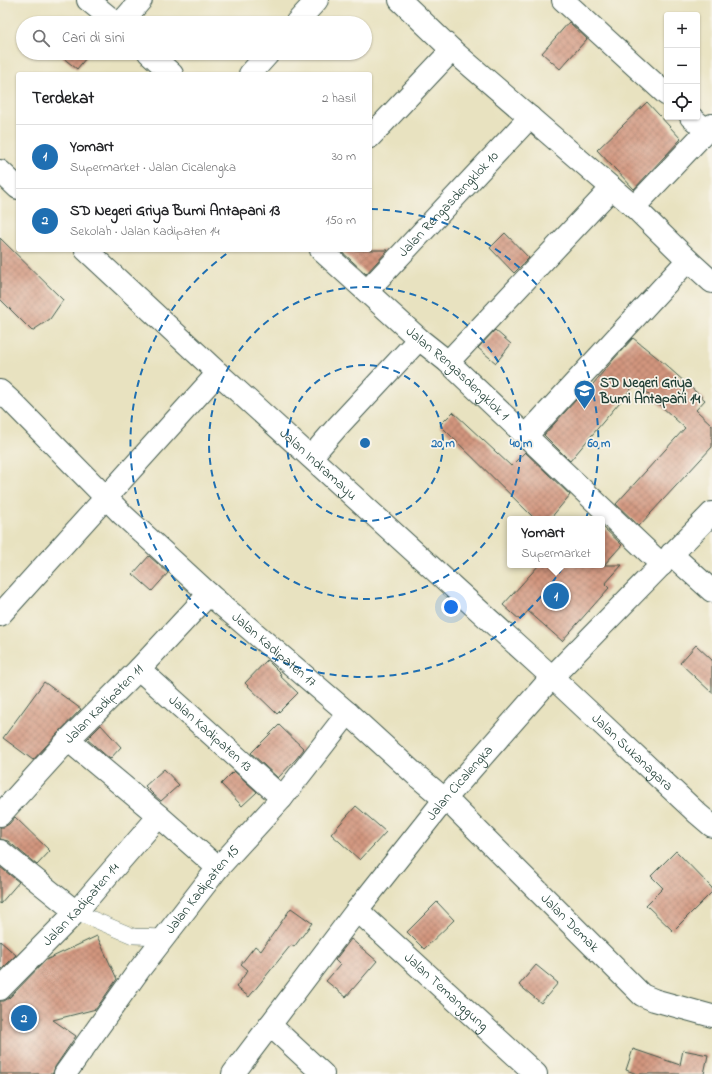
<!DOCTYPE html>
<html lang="id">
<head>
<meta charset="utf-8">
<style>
	:root { --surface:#fff; --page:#f6f6f6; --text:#202124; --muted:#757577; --line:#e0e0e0; --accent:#1f6fb2 }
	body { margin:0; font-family:"Indie Flower",sans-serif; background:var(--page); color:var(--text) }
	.controls { position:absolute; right:12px; top:12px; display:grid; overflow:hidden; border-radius:4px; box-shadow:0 1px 3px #0004 }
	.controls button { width:36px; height:36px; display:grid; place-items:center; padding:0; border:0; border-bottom:1px solid var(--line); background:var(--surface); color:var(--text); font:20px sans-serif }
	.you { position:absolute; left:451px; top:607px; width:14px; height:14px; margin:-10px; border:3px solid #fff; border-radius:50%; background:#1a73e8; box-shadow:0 0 0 6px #1a73e833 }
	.badge { display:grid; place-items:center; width:26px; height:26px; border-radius:50%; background:var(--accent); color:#fff; font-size:13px; font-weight:700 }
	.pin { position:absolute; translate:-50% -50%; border:2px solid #fff; box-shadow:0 1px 4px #0006 }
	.popup { position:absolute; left:507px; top:516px; width:98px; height:52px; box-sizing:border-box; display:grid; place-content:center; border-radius:4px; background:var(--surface); filter:drop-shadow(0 1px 3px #0005); font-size:13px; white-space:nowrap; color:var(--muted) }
	.popup b { font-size:15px; color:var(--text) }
	.popup::after { content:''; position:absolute; left:50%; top:100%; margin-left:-8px; border:8px solid transparent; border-top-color:var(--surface) }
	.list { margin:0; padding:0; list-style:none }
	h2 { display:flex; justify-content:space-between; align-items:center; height:52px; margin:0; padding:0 16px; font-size:17px }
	h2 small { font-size:13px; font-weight:400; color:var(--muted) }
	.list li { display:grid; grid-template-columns:26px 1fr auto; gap:12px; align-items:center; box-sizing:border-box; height:64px; padding:0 16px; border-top:1px solid var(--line) }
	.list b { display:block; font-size:15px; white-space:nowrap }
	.list p { margin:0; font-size:13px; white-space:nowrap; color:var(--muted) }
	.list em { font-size:13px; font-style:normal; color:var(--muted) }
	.icon { flex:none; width:22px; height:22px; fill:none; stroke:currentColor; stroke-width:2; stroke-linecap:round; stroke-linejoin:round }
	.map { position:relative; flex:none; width:712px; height:1074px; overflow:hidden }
	.search { position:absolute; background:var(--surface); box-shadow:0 1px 3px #0004; left:16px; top:16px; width:356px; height:44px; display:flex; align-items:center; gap:10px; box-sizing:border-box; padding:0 14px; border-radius:22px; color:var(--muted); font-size:15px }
	.panel { position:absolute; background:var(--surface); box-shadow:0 1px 3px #0004; left:16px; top:72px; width:356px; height:180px; border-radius:4px }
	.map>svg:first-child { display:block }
</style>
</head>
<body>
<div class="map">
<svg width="712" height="1074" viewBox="0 0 712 1074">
	<defs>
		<pattern id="building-cross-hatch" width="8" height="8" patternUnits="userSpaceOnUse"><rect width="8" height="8" fill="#d2957e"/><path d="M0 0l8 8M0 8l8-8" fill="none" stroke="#aa7b68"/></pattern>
	</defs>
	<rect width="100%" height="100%" fill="#f7f3e8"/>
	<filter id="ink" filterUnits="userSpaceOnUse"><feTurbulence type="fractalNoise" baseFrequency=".025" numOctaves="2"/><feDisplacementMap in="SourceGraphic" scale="8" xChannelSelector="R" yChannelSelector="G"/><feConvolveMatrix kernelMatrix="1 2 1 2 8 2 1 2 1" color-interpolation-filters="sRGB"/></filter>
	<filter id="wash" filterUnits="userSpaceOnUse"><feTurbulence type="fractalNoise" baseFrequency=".012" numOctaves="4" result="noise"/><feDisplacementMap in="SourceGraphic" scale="16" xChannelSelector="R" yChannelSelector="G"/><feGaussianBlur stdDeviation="0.9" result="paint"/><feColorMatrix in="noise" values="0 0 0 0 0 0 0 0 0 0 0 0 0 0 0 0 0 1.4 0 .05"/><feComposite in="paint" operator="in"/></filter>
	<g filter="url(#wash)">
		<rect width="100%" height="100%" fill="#e8e2c0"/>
		<g id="blocks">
			<!-- building -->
			<path fill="url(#building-cross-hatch)" d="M569 22 587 39 560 69 542 53Z
				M57 53H90L77 69Z
				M647 102 681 139 634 189 597 150Z
				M505 233 529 258 514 273 490 248Z
				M0 238 63 300 50 319 32 331 0 299Z
				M340 250H388L366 274Z
				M495 330 511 344 496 363 478 348Z
				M633 338 659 359 705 400 696 410 712 425V447L639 526 616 504 685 428 636 383 570 461 544 435 586 389 588 390 613 360Z
				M453 412 511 466 525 452 570 495 550 519H535L440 425Z
				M602 526 622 545 604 565H622L605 584 609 588 562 641 528 611 520 620 503 605 539 565H602Z
				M149 556 168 573 152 591 133 574Z
				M696 645 712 660V693L680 663Z
				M267 660 281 674 279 675 298 693 277 714 245 683Z
				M44 682 81 709 59 732 33 760 3 738Z
				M101 725 121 747 110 759 87 739Z
				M279 725 304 749 296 759 278 778 251 753Z
				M164 769 179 785 161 801 154 795 145 786Z
				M234 771 257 792 242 806 221 784Z
				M356 806 386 832 360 860 331 834Z
				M15 817 50 851 37 865 8 841 0 839V827H4L9 824Z
				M676 851 712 888V892L673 931 646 905 663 888 651 876Z
				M0 867 19 882 0 904Z
				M437 902 454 920 424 949 407 932Z
				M291 908 312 923 294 947 291 945 249 997 236 987 248 970 241 964 255 946 261 951Z
				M97 936 117 979 96 1009 53 1020 76 1036 55 1067 53 1073 52 1074H0V1001H4L9 998 46 960Z
				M351 939 377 961 346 997 326 981 340 965 335 960Z
				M0 941 16 955 0 971Z
				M536 965 558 983 541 1003 519 985Z
				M633 1049 680 1065 683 1050 708 1055 704 1074H637L626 1070Z"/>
		</g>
	</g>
	<g filter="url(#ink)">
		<use href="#blocks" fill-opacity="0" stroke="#3d5649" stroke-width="1"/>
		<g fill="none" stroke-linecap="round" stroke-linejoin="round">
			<defs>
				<path id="lane" d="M76 912 133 936 165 937"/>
				<g id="street">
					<path d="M88 0 116 23"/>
					<path d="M400 0 452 50 634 207 688 260 712 282"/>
					<path d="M563 0 667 95"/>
					<path d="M121 23 141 0"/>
					<path d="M296 23 317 0"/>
					<path d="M149 53 172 74"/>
					<path d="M250 74 269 53"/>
					<path d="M691 117 707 131"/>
					<path d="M370 137 452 50"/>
					<path d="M0 171 18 188"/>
					<path d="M634 207 712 125"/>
					<path id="s1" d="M86 250 218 373 552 677 698 814 712 826"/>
					<path id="s2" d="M321 250 419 339 448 362 662 565"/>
					<path id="s3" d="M367 291 530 117"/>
					<path d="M448 362 612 188"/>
					<path id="s4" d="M0 391 12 402 123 515 209 594 348 713 417 776 455 808 642 995 654 1000 712 1016"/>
					<path d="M526 436 688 260"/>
					<path d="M311 457 338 426 419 339"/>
					<path d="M671 554 712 591"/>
					<path d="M0 615 218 373"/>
					<path id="s5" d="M139 669 282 798"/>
					<path d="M68 740 159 816 218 868"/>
					<path id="s6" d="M0 815 68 740 139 669 209 594"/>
					<path d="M0 851 76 912"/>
					<path id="s7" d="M357 910 536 1074"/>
					<path id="s8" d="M0 989 76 912 159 816"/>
					<path d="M270 1025 323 1074"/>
					<path id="s9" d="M65 1074 139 970 218 868 282 798 348 713"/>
					<path id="s10" d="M233 1074 357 910 445 799 552 677 712 513"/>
				</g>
			</defs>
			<!-- lane casing -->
			<use href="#lane" stroke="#3d5649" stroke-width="16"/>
			<!-- street casing -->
			<use href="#street" stroke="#3d5649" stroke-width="24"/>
			<!-- lane -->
			<use href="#lane" stroke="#fff" stroke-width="15"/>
			<!-- street -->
			<use href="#street" stroke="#fff" stroke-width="22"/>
		</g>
	</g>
	<!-- distance rings -->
	<g fill="none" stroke="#1f6fb2" stroke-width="2" stroke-dasharray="7 5">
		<circle cx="365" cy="443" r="78"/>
		<circle cx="365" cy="443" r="156"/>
		<path d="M371 209A234 234 0 1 1 232 250"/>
	</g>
	<!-- icons -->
	<defs>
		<symbol id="school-pin" viewBox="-11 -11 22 30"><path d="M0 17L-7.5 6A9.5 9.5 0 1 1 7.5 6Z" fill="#1f6fb2" stroke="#f7f3e8"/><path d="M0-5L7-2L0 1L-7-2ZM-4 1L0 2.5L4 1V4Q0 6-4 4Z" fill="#fff"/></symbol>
	</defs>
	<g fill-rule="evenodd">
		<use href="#school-pin" x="572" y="378" width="25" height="34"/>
	</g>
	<g text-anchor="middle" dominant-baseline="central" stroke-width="3.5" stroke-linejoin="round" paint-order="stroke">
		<!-- street labels -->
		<g font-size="14" fill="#1f3d34" stroke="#f7f3e8">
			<text stroke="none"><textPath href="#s3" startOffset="119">Jalan Rengasdengklok 10</textPath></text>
			<text stroke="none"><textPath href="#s2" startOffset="184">Jalan Rengasdengklok 1</textPath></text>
			<text stroke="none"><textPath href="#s1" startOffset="316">Jalan Indramayu</textPath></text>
			<text stroke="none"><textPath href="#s4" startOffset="377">Jalan Kadipaten 17</textPath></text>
			<text stroke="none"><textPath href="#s6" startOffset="152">Jalan Kadipaten 11</textPath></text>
			<text stroke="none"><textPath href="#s5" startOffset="96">Jalan Kadipaten 13</textPath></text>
			<text stroke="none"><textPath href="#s1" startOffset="742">Jalan Sukanagara</textPath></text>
			<text stroke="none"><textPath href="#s10" startOffset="369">Jalan Cicalengka</textPath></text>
			<text stroke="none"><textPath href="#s9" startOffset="230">Jalan Kadipaten 15</textPath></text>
			<text stroke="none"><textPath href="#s8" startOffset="117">Jalan Kadipaten 14</textPath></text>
			<text stroke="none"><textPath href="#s4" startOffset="780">Jalan Demak</textPath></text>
			<text stroke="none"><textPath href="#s7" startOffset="121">Jalan Temanggung</textPath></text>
		</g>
		<!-- poi labels -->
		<g font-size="14" font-weight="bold" fill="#1f3d34" stroke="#f7f3e8" text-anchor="start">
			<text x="600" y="383">SD Negeri Griya<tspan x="600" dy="16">Bumi Antapani 14</tspan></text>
		</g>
	</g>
	<circle cx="365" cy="443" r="6" fill="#1f6fb2" stroke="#f7f3e8" stroke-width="2"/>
	<g font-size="12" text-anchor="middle" font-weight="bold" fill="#1f6fb2" stroke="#f7f3e8" stroke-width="3.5" stroke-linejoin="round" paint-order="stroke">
		<text x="443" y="447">20 m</text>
		<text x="521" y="447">40 m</text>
		<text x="599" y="447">60 m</text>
	</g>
</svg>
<div class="controls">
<button>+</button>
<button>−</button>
<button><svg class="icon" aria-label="locate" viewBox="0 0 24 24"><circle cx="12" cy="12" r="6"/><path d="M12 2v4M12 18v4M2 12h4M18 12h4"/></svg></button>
</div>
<div class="you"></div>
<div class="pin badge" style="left:556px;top:596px">1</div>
<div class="popup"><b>Yomart</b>Supermarket</div>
<div class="pin badge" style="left:24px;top:1018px">2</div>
<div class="search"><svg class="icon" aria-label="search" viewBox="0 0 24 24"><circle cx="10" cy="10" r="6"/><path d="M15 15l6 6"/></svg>Cari di sini</div>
<section class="panel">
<h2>Terdekat<small>2 hasil</small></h2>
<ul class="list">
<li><span class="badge">1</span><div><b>Yomart</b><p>Supermarket · Jalan Cicalengka</p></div><em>30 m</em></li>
<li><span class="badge">2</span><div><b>SD Negeri Griya Bumi Antapani 13</b><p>Sekolah · Jalan Kadipaten 14</p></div><em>150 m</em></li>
</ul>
</section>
</div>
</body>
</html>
